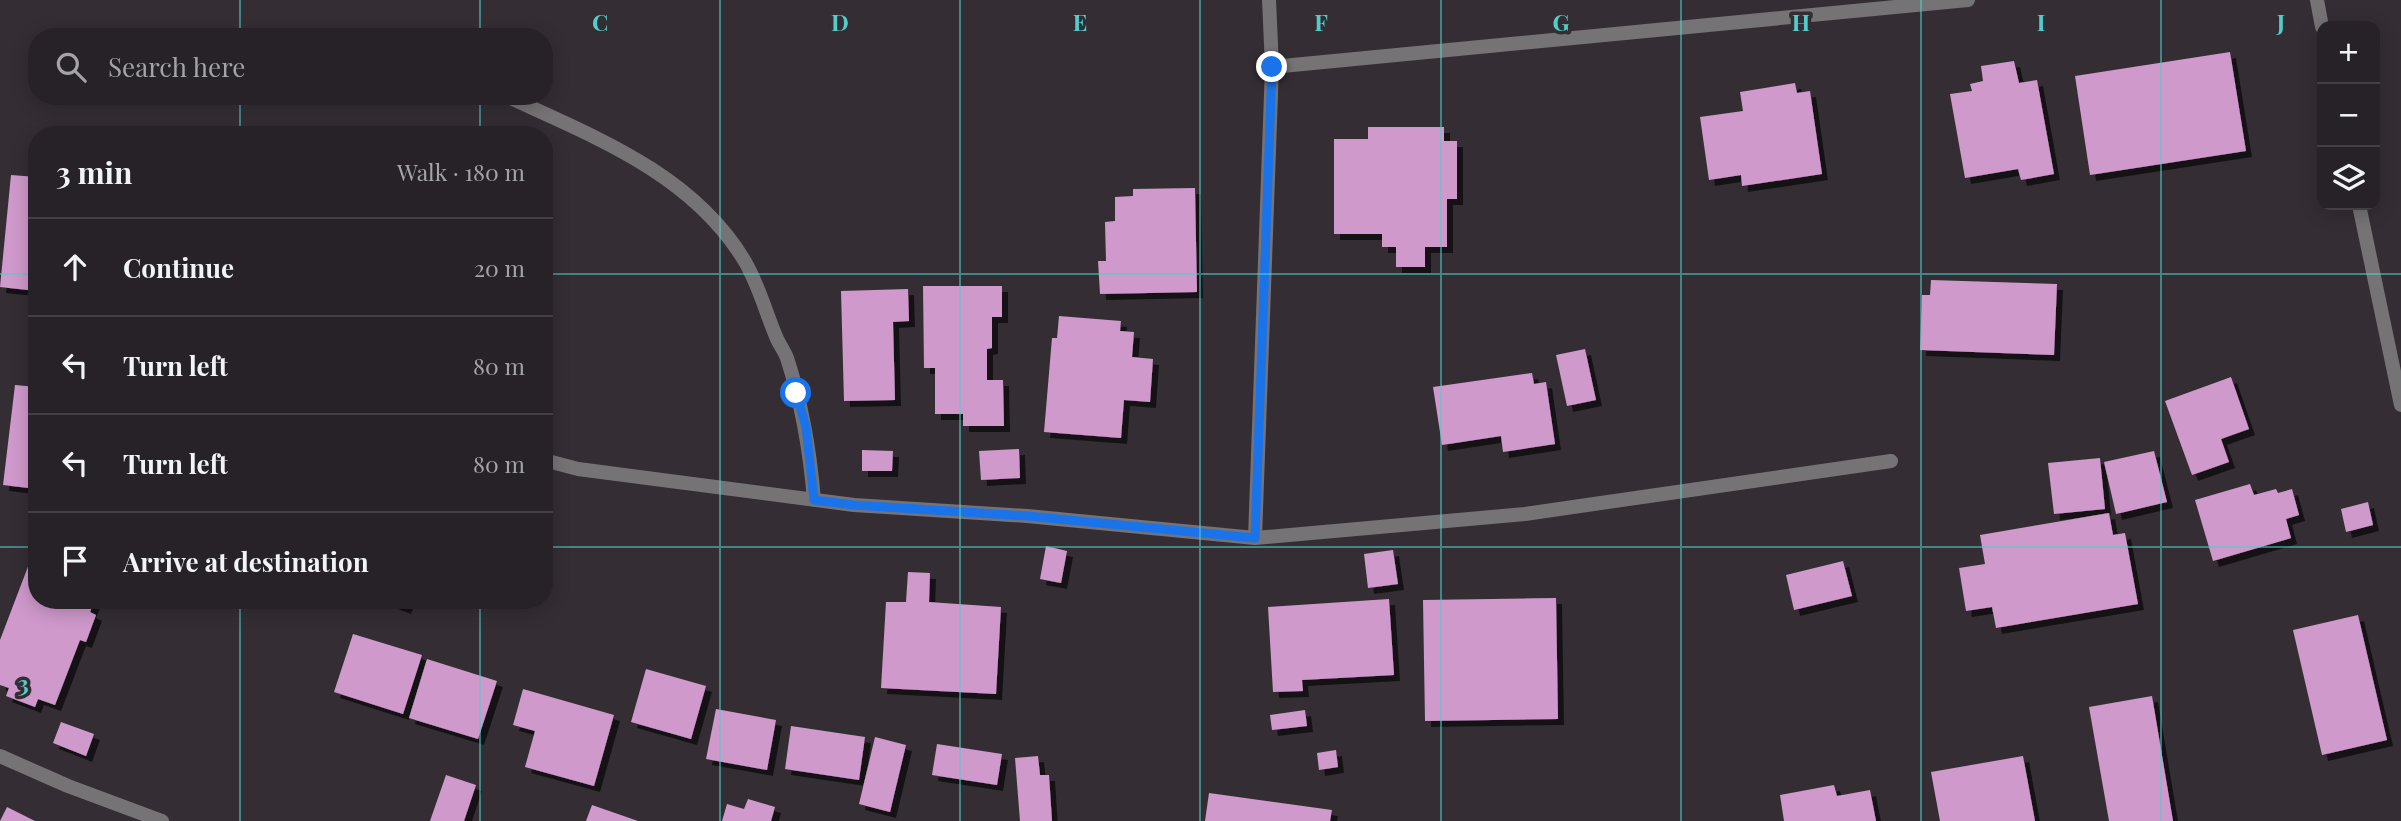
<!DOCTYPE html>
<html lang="en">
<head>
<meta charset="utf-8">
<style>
	:root { --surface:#272227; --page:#2f2a2f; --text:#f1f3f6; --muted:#a4a4a7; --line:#433f44 }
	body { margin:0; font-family:"Playfair Display",serif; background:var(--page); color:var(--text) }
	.controls { position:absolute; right:21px; top:21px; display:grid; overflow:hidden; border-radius:14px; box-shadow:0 4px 18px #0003 }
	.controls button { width:63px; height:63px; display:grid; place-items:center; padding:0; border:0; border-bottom:2px solid var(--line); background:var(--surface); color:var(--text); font:35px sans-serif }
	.stop { position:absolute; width:21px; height:21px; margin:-16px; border:5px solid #1a73e8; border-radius:50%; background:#fff }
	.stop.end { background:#1a73e8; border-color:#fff; box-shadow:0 2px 7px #0008 }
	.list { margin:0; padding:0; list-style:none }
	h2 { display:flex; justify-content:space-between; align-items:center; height:91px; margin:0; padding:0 28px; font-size:30px }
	h2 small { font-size:23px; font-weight:400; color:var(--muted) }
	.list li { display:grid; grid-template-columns:46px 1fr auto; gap:21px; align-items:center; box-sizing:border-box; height:98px; padding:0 28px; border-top:2px solid var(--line) }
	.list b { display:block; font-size:26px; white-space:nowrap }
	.list em { font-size:23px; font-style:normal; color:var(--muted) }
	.icon { flex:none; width:38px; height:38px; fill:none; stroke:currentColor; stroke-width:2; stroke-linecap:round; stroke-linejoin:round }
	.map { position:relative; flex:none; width:2401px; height:821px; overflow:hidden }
	.search { position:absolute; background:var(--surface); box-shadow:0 4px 18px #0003; left:28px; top:28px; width:525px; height:77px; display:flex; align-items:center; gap:18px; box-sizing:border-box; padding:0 24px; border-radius:28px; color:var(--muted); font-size:26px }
	.panel { position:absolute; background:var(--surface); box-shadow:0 4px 18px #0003; left:28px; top:126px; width:525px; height:483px; border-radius:28px }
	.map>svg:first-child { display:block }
</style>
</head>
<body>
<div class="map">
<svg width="2401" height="821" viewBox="0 0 2401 821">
	<defs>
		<filter id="shadow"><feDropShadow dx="6" dy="6" stdDeviation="0" flood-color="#0009"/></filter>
	</defs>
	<rect width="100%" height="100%" fill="#342e34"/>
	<!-- building -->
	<path fill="#cf99cb" filter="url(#shadow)" d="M2230 52 2246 151 2090 175 2075 76Z
		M2014 61 2019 83 2037 80 2054 174 2021 180 2018 169 1965 178 1950 94 1972 91 1970 84 1983 81 1981 66Z
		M1795 83 1797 93 1810 91 1822 174 1742 186 1741 175 1709 180 1700 117 1743 111 1740 92Z
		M1368 127H1444V141H1457V199H1447V247H1425V267H1396V247H1382V234H1334V139H1368Z
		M11 175 37 177V291L0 287Z
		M1195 188 1197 292 1100 294 1098 261H1106L1105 222 1115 221V197L1133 196V189Z
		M1931 280 2057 284 2054 355 1920 350 1922 295H1930Z
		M923 286H1002V317H992V348L987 349V380H1003L1004 426H963V414H935V368H924Z
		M908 289 909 321 893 322 895 400 844 401 841 291Z
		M1059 316 1121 321 1120 331 1134 332 1132 357 1153 359 1150 402 1124 400 1121 438 1044 432 1052 338H1057Z
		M1585 349 1596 400 1567 406 1556 355Z
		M1532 373 1534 384 1546 382 1555 444 1503 452 1501 436 1442 445 1433 387Z
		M2231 377 2249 429 2221 439 2229 462 2192 475 2165 401Z
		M15 385 37 387V489L3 485Z
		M1019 449 1020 478 981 480 979 451Z
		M862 450 893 451 892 471H862Z
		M2154 451 2167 502 2116 514 2104 462Z
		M2100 458 2105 509 2054 514 2048 463Z
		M2250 484 2254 495 2276 489 2278 493 2292 489 2299 515 2286 519 2291 538 2213 561 2195 500Z
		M2368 502 2373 525 2346 532 2341 509Z
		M2109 513 2113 535 2125 533 2138 604 1996 628 1992 607 1966 611 1959 568 1985 564 1980 535Z
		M1046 546 1067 551 1061 583 1040 579Z
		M1393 550 1398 584 1368 588 1364 554Z
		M1843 561 1852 596 1794 610 1786 575Z
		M29 564 37 567V600H95L90 612 96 615 86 642 80 640 55 705 38 699 35 707 6 696 9 688 0 685V640Z
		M908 572 930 573 929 602 1001 607 996 694 881 688 886 602H906Z
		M1556 598 1558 719 1425 721 1423 600Z
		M1389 599 1394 675 1302 680 1303 691 1273 692 1268 607Z
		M384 600H408L405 608Z
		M2358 615 2387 740 2322 755 2293 630Z
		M353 634 422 655 403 714 334 692Z
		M427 659 497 681 478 739 409 718Z
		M646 669 706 686 691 739 631 722Z
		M523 689 614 715 594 786 525 767 535 731 513 725Z
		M2152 696 2173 821H2109L2089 707Z
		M716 709 776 720 767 770 706 759Z
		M1305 710 1307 726 1272 730 1270 715Z
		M61 722 94 734 86 756 53 743Z
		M791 726 865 737 859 780 785 769Z
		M875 737 906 745 890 812 859 804Z
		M937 744 1002 754 997 785 932 775Z
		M1336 750 1338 767 1319 770 1317 753Z
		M1038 756 1040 775H1049L1052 821H1020L1015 758Z
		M2023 756 2035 821H1940L1931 772Z
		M446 775 476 785 464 821H430Z
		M1834 785 1837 796 1870 790 1876 821H1784L1780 795Z
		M1209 793 1332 810 1330 821H1205Z
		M748 799 775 807 771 821H722L727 804 744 809Z
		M592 805 638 821H586Z
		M7 807 35 821H0Z"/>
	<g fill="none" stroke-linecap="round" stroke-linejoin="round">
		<!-- minor -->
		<path stroke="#767376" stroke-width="14" d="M2317 0 2322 27
			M1272 67 1968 0
			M506 96C595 137 692 174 744 260 758 283 765 310 775 334 778 343 784 350 787 358 802 404 810 451 814 500
			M2359 205 2401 405
			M544 460 578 469 854 505 1027 516 1255 538 1525 514 1891 461
			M1255 538 1272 67 1269 0
			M0 756 68 786 162 821"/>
	</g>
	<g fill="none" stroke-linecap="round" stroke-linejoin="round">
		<!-- route -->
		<path stroke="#1a73e8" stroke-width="9" d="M796 393 806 427 814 500 854 505 1027 516 1255 538 1272 67"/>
	</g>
	<!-- grid -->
	<path fill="none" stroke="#52cdcc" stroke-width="2" stroke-opacity="0.55" d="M240 0V37M480 0V37M720 0V821M960 0V821M1200 0V821M1441 0V821M1681 0V821M1921 0V821M2161 0V821M240 96V135M480 96V135M0 274H37M544 274H2401M0 547H37M544 547H2401M240 600V821M480 600V821"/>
	<g font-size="23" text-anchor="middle" font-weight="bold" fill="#52cdcc" stroke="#342e34" stroke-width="7" stroke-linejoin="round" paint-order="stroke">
		<text x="600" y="31">C</text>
		<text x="840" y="31">D</text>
		<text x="1080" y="31">E</text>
		<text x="1321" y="31">F</text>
		<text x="1561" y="31">G</text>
		<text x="1801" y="31">H</text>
		<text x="2041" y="31">I</text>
		<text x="2281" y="31">J</text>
		<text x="23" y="692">3</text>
	</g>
</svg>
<div class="controls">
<button>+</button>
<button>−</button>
<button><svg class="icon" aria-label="layers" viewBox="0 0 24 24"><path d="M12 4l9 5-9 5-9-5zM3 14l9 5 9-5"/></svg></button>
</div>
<div class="stop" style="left:796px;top:393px"></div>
<div class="stop end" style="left:1272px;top:67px"></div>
<div class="search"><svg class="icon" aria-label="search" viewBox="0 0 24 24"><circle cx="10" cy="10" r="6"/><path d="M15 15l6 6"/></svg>Search here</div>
<section class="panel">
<h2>3 min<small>Walk · 180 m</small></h2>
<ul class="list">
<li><svg class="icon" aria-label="ahead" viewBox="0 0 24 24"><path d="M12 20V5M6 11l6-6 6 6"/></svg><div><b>Continue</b></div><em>20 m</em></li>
<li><svg class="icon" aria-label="left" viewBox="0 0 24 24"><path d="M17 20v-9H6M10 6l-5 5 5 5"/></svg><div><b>Turn left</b></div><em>80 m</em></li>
<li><svg class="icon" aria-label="left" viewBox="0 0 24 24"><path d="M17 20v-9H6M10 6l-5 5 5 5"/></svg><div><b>Turn left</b></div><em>80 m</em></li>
<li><svg class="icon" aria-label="arrive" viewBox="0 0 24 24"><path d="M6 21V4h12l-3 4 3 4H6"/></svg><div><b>Arrive at destination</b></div></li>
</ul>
</section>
</div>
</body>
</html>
